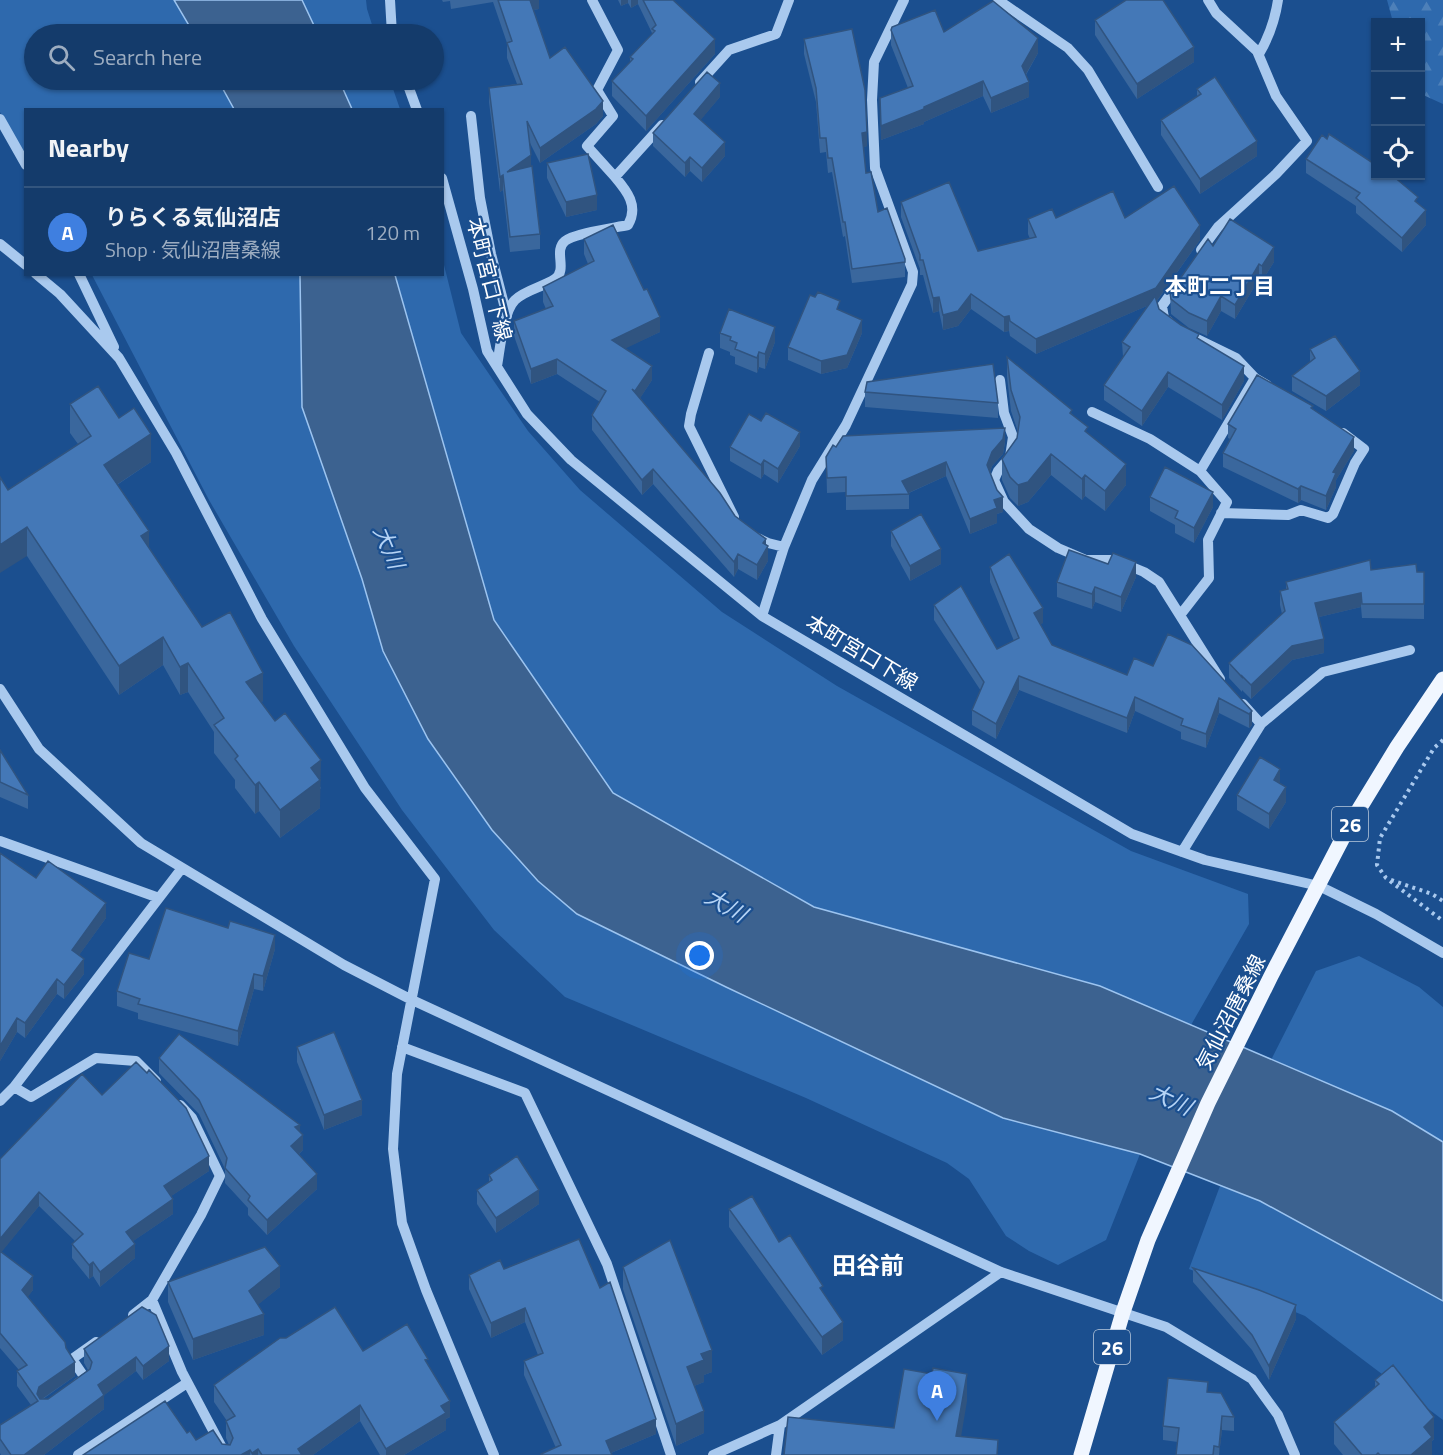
<!DOCTYPE html>
<html lang="en">
<head>
<meta charset="utf-8">
<style>
	:root { --surface:#143b6b; --page:#214673; --text:#f1f3f6; --muted:#9dadc1; --line:#33557e; --accent:#ea580c }
	body { margin:0; font-family:"Titillium Web","Noto Sans JP",sans-serif; background:var(--page); color:var(--text) }
	.controls { position:absolute; right:18px; top:18px; display:grid; overflow:hidden; border-radius:0px; box-shadow:0 2px 4px #0004 }
	.controls button { width:54px; height:54px; display:grid; place-items:center; padding:0; border:0; border-bottom:2px solid var(--line); background:var(--surface); color:var(--text); font:30px sans-serif }
	.you { position:absolute; left:700px; top:956px; width:21px; height:21px; margin:-15px; border:4px solid #fff; border-radius:50%; background:#1a73e8; box-shadow:0 0 0 9px #1a73e833 }
	.badge { display:grid; place-items:center; width:39px; height:39px; border-radius:50%; background:var(--accent); color:#fff; font-size:20px; font-weight:700 }
	.pin { position:absolute; translate:-50% -50px; filter:drop-shadow(0 2px 3px #0008) }
	.pin::after { content:''; position:absolute; top:32px; width:21px; height:18px; background:inherit; clip-path:polygon(0 0,100% 0,50% 100%) }
	.list { margin:0; padding:0; list-style:none }
	h2 { display:flex; justify-content:space-between; align-items:center; height:78px; margin:0; padding:0 24px; font-size:26px }
	h2 small { font-size:20px; font-weight:400; color:var(--muted) }
	.list li { display:grid; grid-template-columns:39px 1fr auto; gap:18px; align-items:center; box-sizing:border-box; height:90px; padding:0 24px; border-top:2px solid var(--line) }
	.list b { display:block; font-size:22px; white-space:nowrap }
	.list p { margin:0; font-size:20px; white-space:nowrap; color:var(--muted) }
	.list em { font-size:20px; font-style:normal; color:var(--muted) }
	.icon { flex:none; width:33px; height:33px; fill:none; stroke:currentColor; stroke-width:2; stroke-linecap:round; stroke-linejoin:round }
	.map { position:relative; flex:none; width:1443px; height:1455px; overflow:hidden }
	.search { position:absolute; background:var(--surface); box-shadow:0 2px 4px #0004; left:24px; top:24px; width:420px; height:66px; display:flex; align-items:center; gap:15px; box-sizing:border-box; padding:0 21px; border-radius:33px; color:var(--muted); font-size:22px }
	.panel { position:absolute; background:var(--surface); box-shadow:0 2px 4px #0004; left:24px; top:108px; width:420px; height:168px; border-radius:0px }
	.map>svg:first-child { display:block }
</style>
</head>
<body>
<div class="map">
<svg width="1443" height="1455" viewBox="0 0 1443 1455">
	<defs>
		<pattern id="forest-firs" width="22" height="20" patternUnits="userSpaceOnUse" patternTransform="scale(1.5)"><rect width="22" height="20" fill="#2e69ad"/><path d="M5 1l3.5 6h-7zM16 11l3.5 6h-7z" fill="#4d80b9"/></pattern>
	</defs>
	<rect width="100%" height="100%" fill="#1b4f8f"/>
	<!-- grass -->
	<path fill="#2e69ad" d="M0 0H174L194 34H34V80H218L234 109 26 110 25 158 0 112Z
		M302 0H366L367 9 375 34H318Z
		M339 80H390L400 109H352Z
		M443 261 461 333 528 431 580 490 722 612 837 686 1131 851 1248 894 1249 924 1191 1025 904 932 814 907 613 793 494 620 395 275 442 274Z
		M92 275H300L302 407 362 579 383 651 428 739 492 830 538 881 577 914 726 987 1003 1118 1140 1154 1106 1240 1058 1265 1029 1251 1006 1236 969 1179 947 1163 806 1098 565 997 494 930 402 810 294 646 209 500Z
		M1359 956 1419 987 1443 1007V1142L1392 1111 1271 1060 1316 971Z
		M1220 1186 1260 1201 1443 1301V1420L1305 1316 1189 1269Z"/>
	<!-- forest -->
	<path fill="url(#forest-firs)" d="M1387 0H1443V104L1421 94 1420 22H1393Z"/>
	<!-- water -->
	<path fill="#3c6290" stroke="#9cc4f0" stroke-width="1.5" d="M174 0H302L318 34H194Z
		M218 80H339L352 109H234Z
		M300 275H395L494 620 613 793 814 907 1100 986 1392 1111 1443 1142V1301L1260 1201 1140 1154 1003 1118 726 987 577 914 538 881 492 830 428 739 383 651 362 579 302 407Z"/>
	<g fill="none" stroke-linecap="round" stroke-linejoin="round">
		<!-- path -->
		<path stroke="#a9c9ee" stroke-width="4" stroke-dasharray="3 4.5" stroke-linecap="butt" d="M1443 740 1434 748 1380 838 1377 865 1386 878 1443 921
			M1391 880 1432 894 1443 901"/>
		<!-- minor -->
		<path stroke="#a9c9ee" stroke-width="10" d="M390 0 392 34
			M592 0 618 50 597 90 613 116 587 146 615 177 662 125
			M998 0 1068 48 1088 70 1158 187
			M1259 54C1269 37 1275 20 1278 0
			M406 80 417 110
			M700 82 729 50 776 34 789 0
			M471 116 480 198 491 254 507 316
			M0 119 26 165
			M442 178 473 289 487 351 527 414 571 460 762 616 1132 834 1205 860 1319 886 1376 914 1443 953
			M0 244 26 265
			M1201 250 1218 227 1276 174 1307 141 1276 96 1257 51 1216 13 1208 0
			M36 274 60 294 119 358 176 453 262 619 365 788 435 879 397 1074 393 1149 402 1223 426 1290 494 1455
			M79 274 114 347
			M1169 322 1164 318 1162 306 1177 285
			M1195 338 1236 358 1255 378 1267 385
			M709 353 691 414 689 426 734 517
			M497 366C500 350 503 312 515 300 525 290 543 287 555 279 568 269 553 251 565 241 575 233 614 228 628 225 639 206 627 191 615 177
			M1000 380 1004 413 1013 437 1010 457 998 471 994 480 1004 502 1029 529 1058 548 1086 560H1115L1144 572 1159 582 1220 679
			M1092 412 1150 439 1200 471 1255 378
			M1221 513 1288 515 1301 510 1328 518 1333 514 1355 463 1364 449 1343 433
			M753 536 768 543 784 547
			M1181 614 1209 578 1208 540 1227 502 1200 471
			M762 616 784 547 812 480 846 425 912 284 913 272 875 168 872 100 874 62 904 0
			M0 689 39 749 141 843 344 965 410 999 1001 1272 1166 1327 1252 1379 1278 1415 1295 1455
			M1243 704 1261 724
			M0 841 159 898 182 868
			M1182 852 1261 724 1323 672 1410 650
			M402 1047 525 1093 607 1264 671 1455
			M14 1087 31 1097 96 1058 136 1061 156 1081
			M0 1101 14 1087 159 898
			M152 1300 182 1372 226 1455
			M133 1315 152 1300 201 1215 220 1176 192 1118 180 1105
			M77 1384 85 1378 72 1359 96 1342
			M78 1455 187 1383
			M713 1455 780 1425 1001 1272
			M776 1455 780 1425"/>
		<!-- major -->
		<path stroke="#f0f6ff" stroke-width="15" d="M1081 1455 1123 1312 1148 1240 1208 1103 1271 976 1350 824 1397 747 1443 679"/>
	</g>
	<!-- wall -->
	<path fill="#3a679d" d="M442 0H539V9L533 10 550 58 603 116 596 124 540 163 529 141 531 167 540 234V249L510 252 503 190 500 192 489 102V88L517 84 507 58V43L493 2 451 9 450 1 443 2Z
		M618 0H673L715 54 646 131 612 96V81L630 62V57L652 34V33L638 4 631 8 628 3 621 6Z
		M1095 20 1194 62 1137 99 1095 35Z
		M891 30 944 32 1038 53 1026 75 1029 97 991 113 983 96 924 122V124L881 140 880 98 908 88 891 45Z
		M804 39 867 146 863 147 866 173 878 212 905 259V277L852 283 845 236 843 237 832 172 828 173 826 152 820 153 816 102 804 54Z
		M1197 89 1257 156 1200 194 1161 135V120L1197 97Z
		M720 97 700 120 725 156 702 182 690 171 685 177 653 146V133Z
		M1306 159 1418 203 1426 225 1402 252 1356 213V206L1306 173Z
		M547 163 597 210 566 217 547 178Z
		M901 202 978 251 1030 239 1028 234V219L1056 218H1125L1200 240 1157 301 1159 309 1199 339 1244 381 1222 420 1168 387 1142 426 1104 400V385L1123 357 1122 342 1149 305 1036 354 1010 336 1009 331 1004 332 971 309 958 326 943 330 939 311 933 313 923 275H920V269L901 217Z
		M584 239 660 332 625 348 652 380 640 398 735 516 766 544 768 561 757 580 738 569 734 577 653 484 642 495 592 430V415L600 402 557 374 531 384 514 336V321L546 309 543 302V287L588 264 584 254Z
		M1213 246 1274 262 1262 281 1259 279 1235 319 1221 311 1207 336 1189 328 1171 314 1170 293Z
		M840 310 862 333 847 368 821 374 788 360V347Z
		M720 333 775 342 765 369 759 367 757 373 735 364V357L730 355V352L720 348Z
		M1310 349 1360 385 1326 411 1292 391V376L1310 362Z
		M1007 357 1072 414 1126 485 1105 511 1085 496 1082 500 1051 475 1028 502 1018 506 1010 498 1002 480V459L1017 438 1018 432 1011 411 1007 377Z
		M865 392 998 403V418L865 407Z
		M70 404 119 418 151 462 117 485 149 548 202 627 263 701 261 702 321 788 320 789V808L280 838 259 811 255 814 235 788V780L214 753V732L188 692 180 695 163 665 119 695 27 556 8 490 78 444 70 433Z
		M1313 409 1354 451 1336 480V487L1326 510 1301 500 1298 503 1223 467V453L1230 439 1228 438V424Z
		M1005 442 1003 454 992 466 990 472 1003 512 997 514V523L970 534 946 476 909 493V509L846 510V492L827 493 826 457 836 447Z
		M800 446 778 483 764 474 761 479 730 461V447Z
		M1150 497 1213 507 1194 543 1175 533V525L1150 511Z
		M891 531 941 564 910 581 891 546Z
		M990 567 1043 623 1040 624 1052 645 1127 675 1134 658 1252 711V725L1249 728 1219 713 1206 748 1181 739V732L1135 711 1127 733 1019 690 996 739 972 725V710L981 691 934 620V605L997 649 1014 641 990 582Z
		M1371 570 1424 572V619L1362 618 1361 607 1319 617 1324 653 1292 660 1251 699 1242 690V692L1229 678V663L1282 614 1280 605V591L1286 590V582Z
		M1136 577 1121 612 1095 602 1092 609 1057 597V582Z
		M0 750 28 795V809L0 797Z
		M1280 783 1286 802 1269 829 1237 810V795Z
		M0 853 36 878 106 918 79 955 84 974 64 999 57 994 25 1038 17 1032 0 1061Z
		M275 949 263 991 254 989 238 1046 138 1019V1013L117 1006V991L149 959Z
		M297 1047 362 1115 324 1130 297 1062Z
		M159 1058 300 1132 303 1150 299 1154 317 1189 267 1235 248 1215V1208L225 1183V1169L199 1114 159 1073Z
		M102 1095 209 1171 171 1196 173 1214 133 1241 135 1258 100 1287 93 1276 89 1279 72 1258V1244L75 1241 39 1206 1 1252 33 1290 27 1297 66 1348 75 1376 43 1399H48L88 1370 84 1363V1349L169 1361 143 1380 136 1371 104 1395V1409L44 1455H1L0 1453V1425L31 1405 17 1386V1371L19 1370 0 1348V1159Z
		M489 1175 539 1204 496 1233 477 1204V1190L489 1182Z
		M729 1209 779 1242 823 1293 843 1340 822 1355 729 1227Z
		M623 1267 712 1372 704 1375V1382L694 1386 704 1433 676 1446 623 1289Z
		M1193 1268 1296 1319 1269 1380 1252 1350 1193 1282Z
		M504 1269 656 1434 611 1453 612 1455H541V1454L556 1448 524 1375V1361L538 1355 525 1322 491 1338 469 1289V1275Z
		M168 1282 280 1287 257 1305 264 1335 193 1360 168 1302Z
		M363 1351 428 1364 450 1417 446 1419V1430L404 1455H380L360 1421 313 1455H83L187 1433 196 1440 222 1444 229 1445 226 1438V1421H227L214 1402V1385Z
		M1375 1380 1434 1439 1432 1441V1455H1343L1334 1444V1422L1375 1387Z
		M1208 1392 1234 1417V1431L1222 1430 1219 1455H1176L1178 1442 1163 1440V1426Z"/>
	<!-- shaded-wall -->
	<path fill="#305480" d="M528 0H539V9L528 11Z
		M621 0H628V3L621 6Z
		M631 0H638V4L631 8Z
		M1038 38V53L1022 81V66Z
		M715 39V54L646 131V116Z
		M1194 47V62L1137 99V84Z
		M983 81V96L924 122V124L881 140V126Z
		M1029 82V97L991 113V98Z
		M720 83V97L694 128V114Z
		M603 101V116L596 124 540 163V148Z
		M867 132V146L862 148V133Z
		M1257 141V156L1200 194V179Z
		M725 142V156L702 182V168Z
		M531 155V170L507 172Z
		M690 157V171L685 177V163Z
		M503 175V190L500 192V177Z
		M597 195V210L566 217V202Z
		M1426 210V225L1402 252V238Z
		M1200 225V240L1156 302 1036 354V339Z
		M1274 247V262L1262 281V266Z
		M1259 264V279L1235 319V305Z
		M971 294V309L958 326 943 330V315Z
		M1221 296V311L1207 336V321Z
		M939 297V311L933 313V298Z
		M1009 316V331L1004 332V317Z
		M660 317V332L612 355V340Z
		M862 320V333L847 368 821 374V361Z
		M775 327V342L765 369V354Z
		M759 352V367L757 373V358Z
		M557 359V374L531 384V369Z
		M652 366V380L635 406V391Z
		M1244 366V381L1222 420V405Z
		M1360 371V385L1326 411V396Z
		M1168 372V387L1142 426V411Z
		M1005 428V442L1003 454 992 466 987 480V465L992 452Z
		M800 432V446L778 483V469Z
		M151 434V462L104 493V465Z
		M1354 437V451L1336 480V487L1326 510V496L1333 472Z
		M1051 454V475L1028 502 1018 506V485Z
		M764 460V474L761 479V465Z
		M946 462V476L906 494 902 481Z
		M1126 464V485L1105 511V491Z
		M653 469V484L642 495V480Z
		M1085 475V496L1082 500V479Z
		M1301 486V500L1298 503V489Z
		M1213 492V507L1194 543V528Z
		M1003 497V512L997 514V523L970 534V519L994 500Z
		M27 527V556L0 573V545Z
		M149 531V560L141 536Z
		M766 539V550L768 546V561L757 580V565L763 543Z
		M941 549V564L910 581V566Z
		M738 554V569L734 577V562Z
		M1136 562V577L1121 612V597Z
		M1095 587V602L1092 609V594Z
		M1361 593V607L1315 618V603Z
		M1043 608V623L1034 628V613Z
		M163 637V665L119 695V666Z
		M1324 639V653L1292 660 1251 699V685L1292 646Z
		M188 663V692L180 695V667Z
		M263 673V701L246 711V682Z
		M1019 676V690L996 739V724Z
		M1135 697V711L1127 733V718Z
		M1219 698V713L1206 748V734Z
		M1252 711V725L1249 728V714Z
		M321 760 320 808 280 838V810L311 768Z
		M1280 769V784L1274 780Z
		M259 782V811L255 814V785Z
		M1286 787V802L1269 829V814Z
		M106 903V918L72 965V950Z
		M275 935V949L263 991V976Z
		M84 959V974L64 999V985Z
		M254 974V989L238 1046V1031Z
		M57 979V994L25 1038V1023Z
		M17 1018V1032L0 1061V1046Z
		M362 1100V1115L324 1130V1115Z
		M300 1125V1138L303 1135V1150L291 1161V1146L295 1127Z
		M209 1156V1171L164 1201V1186Z
		M317 1174V1189L267 1235V1220Z
		M539 1190V1204L496 1233V1218Z
		M39 1192V1206L0 1254V1239Z
		M173 1199V1214L126 1246V1232Z
		M135 1244V1258L100 1287V1272Z
		M93 1262V1276L89 1279V1265Z
		M280 1266V1287L249 1312V1291Z
		M33 1276V1290L22 1305V1290Z
		M1296 1305V1319L1269 1380V1366Z
		M525 1308V1322L491 1338V1323Z
		M264 1314V1335L193 1360V1339Z
		M843 1322V1340L822 1355V1337Z
		M169 1346V1361L143 1380V1366Z
		M712 1350V1372L704 1375V1382L687 1389V1367L701 1354Z
		M136 1357V1371L98 1400V1385Z
		M75 1362V1376L39 1401 37 1394 39 1387Z
		M967 1374V1401L958 1455 956 1436Z
		M104 1395V1409L44 1455H24Z
		M450 1401V1417L446 1419V1430L404 1455H386V1449L441 1406Z
		M360 1405V1421L313 1455H298V1449Z
		M704 1411V1433L676 1446V1424Z
		M1222 1416V1430L1219 1455V1447Z
		M1434 1417V1439L1432 1441V1455H1411L1424 1427Z
		M656 1419V1434L606 1455V1441Z
		M258 1449V1455H252V1453Z
		M250 1450V1455H241Z"/>
	<!-- building -->
	<path fill="#4478b7" stroke="#305480" stroke-width="1.5" d="M498 0H530L550 58 565 47 603 101 596 109 540 148 527 121 531 155 507 172 532 166 540 234 510 237 503 175 500 177 489 88 522 84 507 43 512 41Z
		M643 0H673L715 39 646 116 612 81 633 59 630 57 655 31 652 29 656 25Z
		M1126 0H1163L1194 47 1137 84 1095 20Z
		M993 1 1038 38 1022 66 1029 82 991 98 983 81 924 107V109L881 126 880 98 913 86 891 30 892 27 935 10 944 32Z
		M852 29 865 90 867 132 862 133 866 173 871 172 878 212 887 208 905 259V262L852 269 845 222H843L832 158H828L826 138H820L816 88 804 39Z
		M707 72 720 83 694 114 725 142 702 168 690 157 685 163 653 133Z
		M1215 77 1257 141 1200 179 1161 120 1201 94 1197 89Z
		M1329 134 1376 165V176H1393L1418 197 1415 201 1426 210 1402 238 1356 198 1360 193 1306 159 1322 135 1327 139Z
		M588 154 597 195 566 202 547 163Z
		M949 182 978 251 1036 237 1028 219 1052 209 1056 218 1113 191 1125 218 1174 186 1200 225 1156 288 1036 339 1010 321 1009 316 1004 317 971 294 958 311 943 315 939 297 933 298 923 260H920V255L901 202Z
		M1230 219 1274 247 1262 266 1259 264 1235 305 1221 296 1207 321 1189 313 1171 299 1170 293 1208 239 1213 246Z
		M613 225 644 290 647 289 660 317 612 340 652 366 635 391 632 389 720 493 735 516 766 539 763 543 768 546 757 565 738 554 734 562 653 469 642 480 592 415 606 391 557 359 531 369 514 321 553 306 543 287 594 261 584 239Z
		M818 292 840 301 837 309 862 320 847 355 821 361 788 347 810 295 815 297Z
		M1155 296 1159 309 1181 325 1199 334 1197 338 1244 366 1222 405 1168 372 1142 411 1104 385 1130 347 1122 342Z
		M729 309 775 327 765 354 759 352 757 358 735 349 737 343 730 340 731 337 720 333Z
		M1335 336 1360 371 1326 396 1292 376 1315 358 1310 349Z
		M1007 357 1072 410 1070 413 1088 427 1085 431 1126 464 1105 491 1085 475 1082 479 1051 454 1028 482 1018 485 1010 477 1002 459 1017 438 1020 417 1011 390Z
		M993 364 998 403 865 392 867 382Z
		M1257 375 1313 406 1311 408 1354 437 1333 472 1336 473 1326 496 1301 486 1298 489 1223 453 1236 429 1228 424Z
		M98 386 119 418 134 408 151 434 104 465 149 531 141 536 202 627 230 612 263 673 246 682 275 721 285 713 321 760 311 768 320 780 280 810 259 782 255 785 235 759 238 756 214 725 224 718 188 663 180 667 163 637 119 666 27 527 0 545V477L8 490 91 436 70 404Z
		M766 413 800 432 778 469 764 460 761 465 730 447 749 414 761 421Z
		M1005 428 1003 439 992 452 987 465 997 490 1003 497 994 500 997 508 970 519 946 462 902 481 909 494 846 496V477L827 478 826 457 833 445 836 447 843 436Z
		M1165 467 1213 492 1194 528 1175 518 1178 511 1150 497Z
		M921 514 941 549 910 566 891 531Z
		M1069 550 1108 564 1113 553 1136 562 1121 597 1095 587 1092 594 1057 582Z
		M1009 554 1043 608 1034 613 1052 645 1127 675 1134 658 1153 666 1168 634 1192 645 1252 711 1249 714 1219 698 1206 734 1181 725 1183 719 1135 697 1127 718 1019 676 996 724 972 710 984 682 934 605 961 586 997 649 1019 638 990 567Z
		M1370 560 1371 570 1416 564 1417 572H1424V604H1362L1361 593 1315 603 1324 639 1292 646 1251 685 1242 676V677L1229 663 1285 611 1280 591 1288 589 1286 582Z
		M0 750 28 795 0 782Z
		M1260 757 1280 769 1274 780 1286 787 1269 814 1237 795Z
		M0 853 36 878 48 861 106 903 72 950 84 959 64 985 57 979 25 1023 17 1018 0 1046Z
		M166 908 228 928 230 921 275 935 263 976 254 974 238 1031 138 1004 140 999 117 991 129 953 149 959Z
		M334 1032 362 1100 324 1115 297 1047Z
		M179 1034 300 1125 295 1127 303 1135 291 1146 317 1174 267 1220 248 1200 250 1196 225 1168 227 1158 199 1100 159 1058Z
		M136 1062 147 1073 149 1070 186 1108 209 1156 164 1186 173 1199 126 1232 135 1244 100 1272 93 1262 89 1265 72 1244 83 1234 39 1192 0 1239V1159L82 1074 102 1095Z
		M517 1156 539 1190 496 1218 477 1190 492 1180 489 1175Z
		M752 1196 779 1242 790 1235 823 1286 820 1288 843 1322 822 1337 729 1209Z
		M579 1239 600 1288 610 1282 656 1419 606 1441 612 1455H542L541 1454 561 1445 524 1361 543 1353 525 1308 491 1323 469 1275 500 1260 504 1269Z
		M670 1240 712 1350 701 1354 704 1360 687 1367 704 1411 676 1424 623 1267Z
		M265 1247 280 1266 249 1291 264 1314 193 1339 168 1282Z
		M0 1251 33 1276 22 1290 65 1342 66 1348 75 1362 39 1387 37 1394 40 1399H48L90 1369 92 1362 84 1349 142 1307 156 1315 169 1346 143 1366 136 1357 98 1385 104 1395 24 1455H11L0 1439V1425L38 1401 17 1371 27 1365 0 1333Z
		M1193 1268 1259 1290 1296 1305 1269 1366 1252 1335Z
		M335 1307 363 1351 407 1324 428 1359 425 1360 450 1401 441 1406 446 1413 386 1449 360 1405 298 1449 302 1455H262L258 1449 252 1453 250 1450 241 1455H83L165 1401 187 1433 190 1431 196 1440 213 1430 222 1444 230 1445 233 1438 226 1421 235 1416 214 1385 280 1338H286Z
		M1393 1365 1434 1417 1424 1427 1432 1437 1411 1455H1380L1378 1453 1376 1455H1362L1334 1422 1379 1384 1375 1380Z
		M933 1368 967 1374 956 1436 998 1440 997 1455H784L788 1417 894 1428 904 1369 932 1374Z
		M1168 1378 1208 1382 1207 1392 1221 1393 1234 1417 1222 1416 1219 1447 1214 1446 1213 1455H1176L1179 1428 1163 1426Z"/>
	<g text-anchor="middle" dominant-baseline="central" stroke-width="4.5" stroke-linejoin="round" paint-order="stroke">
		<!-- shield labels -->
		<g fill="#1b4f8f" stroke="#bbcadd" stroke-width="1.5">
			<rect x="1332" y="807" width="36" height="34" rx="4.5"/>
			<rect x="1094" y="1330" width="36" height="34" rx="4.5"/>
		</g>
		<g font-size="20" font-weight="bold" fill="#fff">
			<text x="1350" y="824">26</text>
			<text x="1112" y="1347">26</text>
		</g>
		<!-- street labels -->
		<g font-size="21" fill="#fff" stroke="#1b4f8f">
			<text transform="translate(490 279) rotate(76)">本町宮口下線</text>
			<text transform="translate(862 652) rotate(31)">本町宮口下線</text>
			<text transform="translate(1230 1012) rotate(-63)">気仙沼唐桑線</text>
		</g>
		<!-- neighbourhood labels -->
		<g font-size="22" font-weight="bold" fill="#fff" stroke="#1b4f8f">
			<text x="1220" y="286">本町二丁目</text>
		</g>
		<!-- water labels -->
		<g font-size="22" font-style="italic" fill="#b5d3f5" stroke="#1b4f8f">
			<text transform="translate(389 547) rotate(67)">大川</text>
			<text transform="translate(726 905) rotate(30)">大川</text>
			<text transform="translate(1171 1099) rotate(25)">大川</text>
		</g>
		<!-- quarter labels -->
		<g font-size="24" font-weight="bold" fill="#fff" stroke="#1b4f8f">
			<text x="868" y="1265">田谷前</text>
		</g>
	</g>
</svg>
<div class="controls">
<button>+</button>
<button>−</button>
<button><svg class="icon" aria-label="locate" viewBox="0 0 24 24"><circle cx="12" cy="12" r="6"/><path d="M12 2v4M12 18v4M2 12h4M18 12h4"/></svg></button>
</div>
<div class="you"></div>
<div class="pin badge" style="left:937px;top:1421px;background:#3f7fe0">A</div>
<div class="search"><svg class="icon" aria-label="search" viewBox="0 0 24 24"><circle cx="10" cy="10" r="6"/><path d="M15 15l6 6"/></svg>Search here</div>
<section class="panel">
<h2>Nearby<small></small></h2>
<ul class="list">
<li><span class="badge" style="background:#3f7fe0">A</span><div><b>りらくる気仙沼店</b><p>Shop · 気仙沼唐桑線</p></div><em>120 m</em></li>
</ul>
</section>
</div>
</body>
</html>
